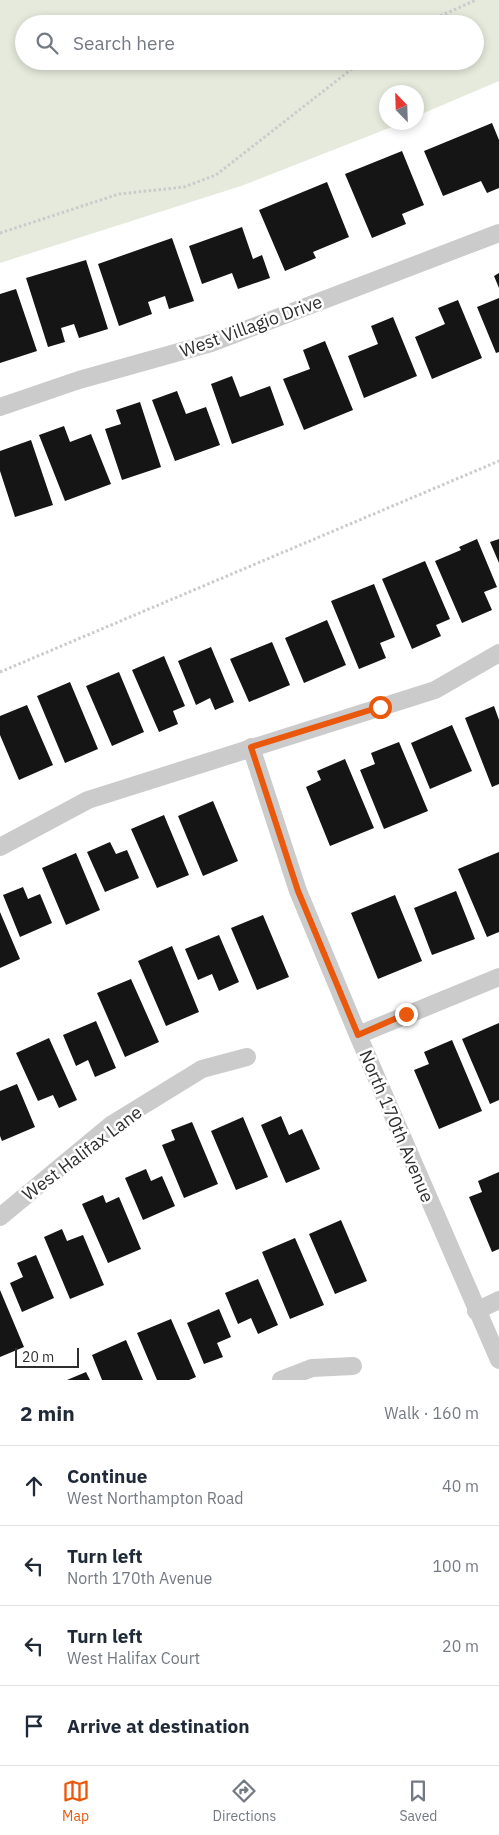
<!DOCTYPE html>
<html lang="en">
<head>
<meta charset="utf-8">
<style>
	:root { --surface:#fff; --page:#f6f6f7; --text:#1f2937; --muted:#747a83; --line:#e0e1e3; --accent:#ea580c }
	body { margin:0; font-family:"IBM Plex Sans",sans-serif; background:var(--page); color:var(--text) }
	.compass { position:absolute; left:379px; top:85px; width:45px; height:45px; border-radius:50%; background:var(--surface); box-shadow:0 2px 8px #0003; rotate:337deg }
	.scale { position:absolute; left:15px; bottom:12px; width:64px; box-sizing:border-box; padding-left:5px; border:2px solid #2e2e2e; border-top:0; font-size:14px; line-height:18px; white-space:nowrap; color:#2e2e2e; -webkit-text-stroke:4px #fff; paint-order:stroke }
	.stop { position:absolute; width:15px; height:15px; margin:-11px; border:4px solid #ea580c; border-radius:50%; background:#fff }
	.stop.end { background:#ea580c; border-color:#fff; box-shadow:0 1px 5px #0008 }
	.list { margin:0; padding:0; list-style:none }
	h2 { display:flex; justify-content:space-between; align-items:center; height:65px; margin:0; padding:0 20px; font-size:21px }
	h2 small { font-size:16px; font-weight:400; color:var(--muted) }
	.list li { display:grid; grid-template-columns:32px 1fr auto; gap:15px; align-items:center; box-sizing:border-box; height:80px; padding:0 20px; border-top:1px solid var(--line) }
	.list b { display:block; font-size:19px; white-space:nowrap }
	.list p { margin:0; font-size:16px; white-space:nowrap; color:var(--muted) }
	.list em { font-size:16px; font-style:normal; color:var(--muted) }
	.icon { flex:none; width:28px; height:28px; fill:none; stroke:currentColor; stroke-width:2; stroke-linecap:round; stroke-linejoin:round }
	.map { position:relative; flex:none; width:499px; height:1380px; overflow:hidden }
	.search { position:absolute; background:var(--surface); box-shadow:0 2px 8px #0003; left:15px; right:15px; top:15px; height:55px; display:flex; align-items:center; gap:12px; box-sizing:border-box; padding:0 18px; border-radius:28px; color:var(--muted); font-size:19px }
	.sheet { height:385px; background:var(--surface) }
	nav { display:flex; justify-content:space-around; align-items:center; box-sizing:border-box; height:70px; border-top:1px solid var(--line); background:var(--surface); font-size:14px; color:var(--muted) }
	nav a { display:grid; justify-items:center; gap:2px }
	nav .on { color:var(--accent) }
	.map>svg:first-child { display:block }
</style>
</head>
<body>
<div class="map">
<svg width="499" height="1380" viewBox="0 0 499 1380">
	<rect width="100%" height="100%" fill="#fff"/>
	<!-- green -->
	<path fill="#e5eadc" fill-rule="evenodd" d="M0 0H499V81L417 116 416 92H386V122L402 123 241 186 0 263ZM24 24H475V61H24Z"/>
	<!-- building -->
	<path fill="#151515" d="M492 123 499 140V188L487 193 481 181 443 196 424 151Z
		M402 151 424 205 402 214 406 224 372 238 345 174Z
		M327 182 349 237 313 252 316 258 285 271 259 210Z
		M242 227 253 259 262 255 270 278 238 289 232 273 202 284 189 246Z
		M172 238 194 301 169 309 165 296 148 302 152 314 119 326 98 264Z
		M86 260 108 329 79 338 74 324 61 328 65 342 48 347 26 278Z
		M499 273V288L494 276Z
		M16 289 37 351 0 363V294Z
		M499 298V352L496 353 477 307Z
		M458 300 482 358 432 379 415 337 445 324 438 308Z
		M393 317 417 376 364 398 348 356 378 344 371 326Z
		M325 341 353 410 304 430 283 379 310 369 303 350Z
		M232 376 240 397 270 386 284 425 232 444 211 384Z
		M177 391 186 414 206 407 220 445 175 461 152 400Z
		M140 402 161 467 122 480 105 429 121 424 116 410Z
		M64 426 70 442 91 434 111 484 65 501 39 435Z
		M31 440 53 505 15 517 0 471V451Z
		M477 539 497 587 484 592 492 610 462 623 435 561 461 550 459 547Z
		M499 539V563L490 542Z
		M425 561 450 619 436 625 441 636 412 649 382 579Z
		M374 584 395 637 380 643 386 658 359 669 331 601Z
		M327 620 346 665 304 683 285 638Z
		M272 642 290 685 249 702 230 659Z
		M211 647 234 702 215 710 210 698 196 705 178 661Z
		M164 656 185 706 173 711 178 724 159 732 132 670Z
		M119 672 144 732 112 746 86 686Z
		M70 682 98 749 65 763 37 696Z
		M27 705 53 765 19 780 0 735V716Z
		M494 706 499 720V784L492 787 465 718Z
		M452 725 472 771 430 789 411 743Z
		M399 742 428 811 384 829 360 770 375 764 371 753Z
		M345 759 374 828 330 846 306 787 321 780 317 771Z
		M213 801 238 861 203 876 178 816Z
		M164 815 189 875 157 888 131 829Z
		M110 842 116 854 127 850 139 878 105 892 87 852Z
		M499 852V932L487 937 458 869Z
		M76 853 100 910 66 925 42 868Z
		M23 887 28 899 40 894 52 923 20 937 3 895Z
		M456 891 475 939 432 955 414 908Z
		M395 895 422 961 378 979 351 913Z
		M0 912 20 959 0 968Z
		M263 915 289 977 257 990 231 928Z
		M219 935 239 982 219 991 212 974 198 980 185 949Z
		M172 946 199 1012 166 1026 138 961Z
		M131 979 159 1042 125 1057 97 993Z
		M96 1021 116 1068 95 1077 88 1060 76 1066 63 1035Z
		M499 1023V1100L490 1104 462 1039Z
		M49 1038 77 1100 59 1108 53 1095 38 1101 16 1053Z
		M452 1040 482 1111 439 1129 414 1070 429 1064 424 1052Z
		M17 1084 35 1127 2 1141 0 1136V1091Z
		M281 1116 289 1135 302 1129 320 1169 286 1183 261 1125Z
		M243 1117 268 1177 236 1190 211 1131Z
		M192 1122 218 1184 184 1198 162 1145 175 1140 171 1130Z
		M146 1169 151 1181 162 1176 175 1206 143 1220 125 1178Z
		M499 1172V1249L492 1252 469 1197 482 1192 478 1181Z
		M103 1195 106 1203 119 1197 141 1249 108 1263 82 1204Z
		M341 1220 367 1281 335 1294 309 1234Z
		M62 1229 67 1241 83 1235 104 1285 70 1299 44 1237Z
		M295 1238 324 1305 290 1319 262 1252Z
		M36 1255 54 1298 22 1312 10 1283 23 1277 17 1263Z
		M258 1279 278 1325 258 1334 251 1318 238 1324 225 1293Z
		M0 1290 24 1347 0 1357Z
		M219 1309 231 1337 217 1343 223 1357 204 1364 187 1323Z
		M171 1319 196 1377 189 1380H157L137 1333Z
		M126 1340 143 1380H102L92 1355Z
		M86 1372 90 1380H67Z"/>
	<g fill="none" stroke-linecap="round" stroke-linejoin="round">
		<!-- path -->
		<path stroke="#cbcbcb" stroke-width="3" stroke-dasharray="2.5 2.5" stroke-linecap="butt" d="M422 24 476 0
			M0 233 119 194 184 187 216 175 362 61
			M0 672 499 461"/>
		<!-- minor -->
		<path stroke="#cbcbcb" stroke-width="18" d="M0 407 79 380 211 343 499 233
			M251 747 298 891 358 1035 499 1360
			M0 847 88 800 435 690 499 653
			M358 1035 499 977
			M0 1217 111 1125 202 1069 247 1057
			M476 1311 499 1300
			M281 1380 312 1368 353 1366"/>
	</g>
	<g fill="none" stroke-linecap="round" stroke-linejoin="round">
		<!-- route -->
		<path stroke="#ea580c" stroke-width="6" d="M380 707 251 747 298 891 358 1035 406 1014"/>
	</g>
	<g text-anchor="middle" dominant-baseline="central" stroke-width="5" stroke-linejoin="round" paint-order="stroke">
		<!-- street labels -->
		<g font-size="18" fill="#2e2e2e" stroke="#fff">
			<text transform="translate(251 326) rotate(-20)">West Villagio Drive</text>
			<text transform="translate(397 1126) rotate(67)">North 170th Avenue</text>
			<text transform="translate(82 1153) rotate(-37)">West Halifax Lane</text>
		</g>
	</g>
</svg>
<svg class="compass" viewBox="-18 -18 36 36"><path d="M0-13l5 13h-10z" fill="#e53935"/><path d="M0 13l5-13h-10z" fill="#747a83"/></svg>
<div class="scale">20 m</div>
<div class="stop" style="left:380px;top:707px"></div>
<div class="stop end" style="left:406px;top:1014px"></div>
<div class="search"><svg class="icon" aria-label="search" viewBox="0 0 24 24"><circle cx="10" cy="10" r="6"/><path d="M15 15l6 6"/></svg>Search here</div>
</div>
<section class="sheet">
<h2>2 min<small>Walk · 160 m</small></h2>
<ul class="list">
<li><svg class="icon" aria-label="ahead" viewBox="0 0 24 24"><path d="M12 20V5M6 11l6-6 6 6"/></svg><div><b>Continue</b><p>West Northampton Road</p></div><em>40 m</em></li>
<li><svg class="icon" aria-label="left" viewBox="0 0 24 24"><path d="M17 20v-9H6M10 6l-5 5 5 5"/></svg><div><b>Turn left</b><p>North 170th Avenue</p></div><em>100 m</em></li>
<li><svg class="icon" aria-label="left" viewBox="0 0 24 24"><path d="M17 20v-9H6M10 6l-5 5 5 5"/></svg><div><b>Turn left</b><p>West Halifax Court</p></div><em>20 m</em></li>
<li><svg class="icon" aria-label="arrive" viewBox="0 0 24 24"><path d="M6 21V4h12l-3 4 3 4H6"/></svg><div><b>Arrive at destination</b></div></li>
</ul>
</section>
<nav>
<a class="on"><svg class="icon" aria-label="map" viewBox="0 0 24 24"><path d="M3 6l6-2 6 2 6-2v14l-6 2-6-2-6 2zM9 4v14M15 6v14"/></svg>Map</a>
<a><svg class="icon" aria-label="directions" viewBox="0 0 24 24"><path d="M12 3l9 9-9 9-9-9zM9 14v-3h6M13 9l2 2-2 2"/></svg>Directions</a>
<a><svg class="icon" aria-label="saved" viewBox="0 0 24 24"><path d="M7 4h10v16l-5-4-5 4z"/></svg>Saved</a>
</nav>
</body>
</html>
